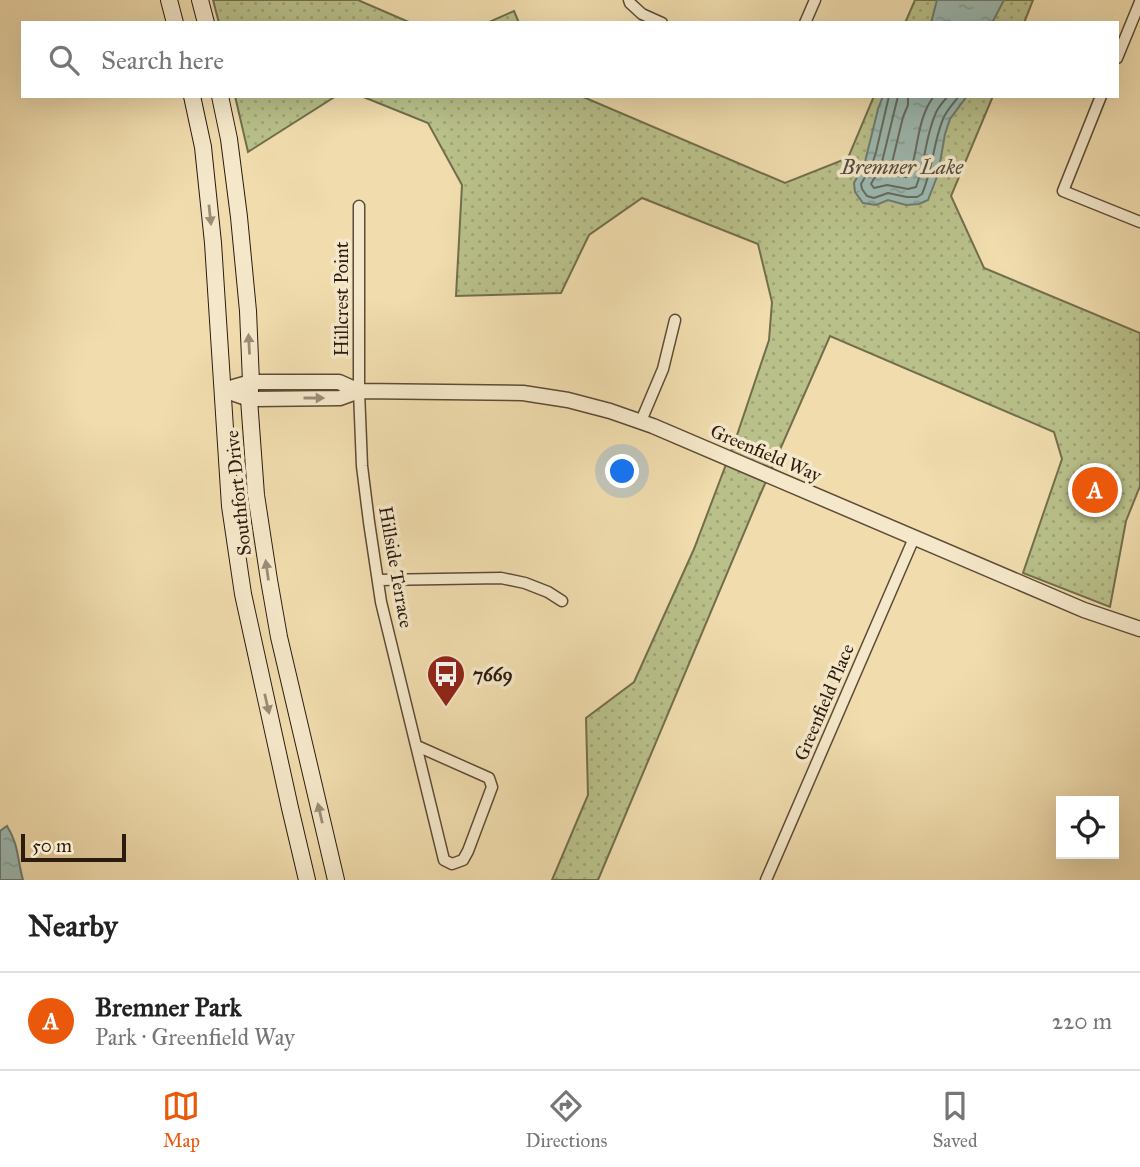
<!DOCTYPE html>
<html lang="en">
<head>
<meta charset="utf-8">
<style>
	:root { --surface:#fff; --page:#f2f2f2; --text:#222; --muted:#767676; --line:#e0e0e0; --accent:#ea580c }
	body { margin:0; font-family:"IM FELL Great Primer",serif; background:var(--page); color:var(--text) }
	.controls { position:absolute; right:21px; bottom:21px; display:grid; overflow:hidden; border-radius:0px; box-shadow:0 7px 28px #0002 }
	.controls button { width:63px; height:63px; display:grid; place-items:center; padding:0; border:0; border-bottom:2px solid var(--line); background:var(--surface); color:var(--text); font:35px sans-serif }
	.scale { position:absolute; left:21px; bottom:18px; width:105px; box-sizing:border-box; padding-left:7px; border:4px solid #2c1b0f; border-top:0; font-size:19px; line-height:24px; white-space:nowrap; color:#2c1b0f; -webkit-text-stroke:5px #f5e8ca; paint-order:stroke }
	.you { position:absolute; left:623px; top:472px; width:24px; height:24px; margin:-18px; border:5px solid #fff; border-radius:50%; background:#1a73e8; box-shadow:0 0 0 10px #1a73e833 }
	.badge { display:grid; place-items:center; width:46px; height:46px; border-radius:50%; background:var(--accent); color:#fff; font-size:23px; font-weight:700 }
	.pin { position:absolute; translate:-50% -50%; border:4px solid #fff; box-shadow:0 2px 7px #0006 }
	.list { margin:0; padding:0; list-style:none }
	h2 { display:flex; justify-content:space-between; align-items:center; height:91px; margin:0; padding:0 28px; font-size:30px }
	h2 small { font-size:23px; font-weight:400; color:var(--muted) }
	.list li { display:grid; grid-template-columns:46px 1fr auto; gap:21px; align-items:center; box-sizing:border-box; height:98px; padding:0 28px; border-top:2px solid var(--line) }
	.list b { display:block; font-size:26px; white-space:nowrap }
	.list p { margin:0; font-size:23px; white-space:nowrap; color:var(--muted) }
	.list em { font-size:23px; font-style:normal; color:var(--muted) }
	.icon { flex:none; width:38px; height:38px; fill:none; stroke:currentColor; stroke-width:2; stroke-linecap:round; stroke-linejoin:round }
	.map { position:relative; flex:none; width:1140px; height:880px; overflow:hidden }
	.search { position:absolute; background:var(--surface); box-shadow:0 7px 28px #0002; left:21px; right:21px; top:21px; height:77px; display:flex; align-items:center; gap:18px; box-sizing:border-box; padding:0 24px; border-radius:0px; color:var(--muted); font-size:26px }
	.sheet { height:189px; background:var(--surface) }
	nav { display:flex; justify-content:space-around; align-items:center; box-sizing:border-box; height:98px; border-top:2px solid var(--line); background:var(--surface); font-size:19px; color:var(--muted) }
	nav a { display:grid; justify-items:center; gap:4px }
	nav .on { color:var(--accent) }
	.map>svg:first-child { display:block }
</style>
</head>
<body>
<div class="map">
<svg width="1140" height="880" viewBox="0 0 1140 880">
	<defs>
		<pattern id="park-dots" width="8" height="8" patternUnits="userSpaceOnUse" patternTransform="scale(1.75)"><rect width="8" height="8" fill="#b9c08a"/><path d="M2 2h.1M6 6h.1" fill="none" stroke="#9fa476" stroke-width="1.8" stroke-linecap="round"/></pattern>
		<pattern id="water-ripples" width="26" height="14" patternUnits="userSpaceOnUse" patternTransform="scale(1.75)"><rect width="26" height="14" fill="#9cbab2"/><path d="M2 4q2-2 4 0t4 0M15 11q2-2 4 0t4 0" fill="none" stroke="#879f98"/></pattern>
	</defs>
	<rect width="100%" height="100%" fill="#f0dcad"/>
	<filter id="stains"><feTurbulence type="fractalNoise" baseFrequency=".00286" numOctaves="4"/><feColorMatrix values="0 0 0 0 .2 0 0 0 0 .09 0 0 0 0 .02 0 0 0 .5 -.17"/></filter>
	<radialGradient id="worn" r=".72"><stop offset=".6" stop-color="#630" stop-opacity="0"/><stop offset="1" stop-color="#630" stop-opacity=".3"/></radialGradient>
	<!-- park -->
	<path fill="url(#park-dots)" stroke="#726e4c" stroke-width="2" d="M213 0H358L411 23H219Z
		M915 0H1033L1024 23H905Z
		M514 11 519 23H487Z
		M235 96H336L248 152Z
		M361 96H581L785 183 848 158 874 96H993L951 196 984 268 1140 333V486L1126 521 1110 607 1023 573 1062 459 1054 432 830 336 760 495 598 880H552L588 795 586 718 634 682 694 549 736 438 769 340 772 302 758 244 642 198 589 235 561 293 456 296 462 185 428 123Z"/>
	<!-- water -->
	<path fill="url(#water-ripples)" stroke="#6f7a71" stroke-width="2" d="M937 0H1004L992 23H931Z
		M883 96H967L950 119 945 134 938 174 928 200 919 204 906 205 888 200 876 205 863 203 855 192 854 183 865 162 878 109Z
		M7 826C19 845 17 859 23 880H0V831Z"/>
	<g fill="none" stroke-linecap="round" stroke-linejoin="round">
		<!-- shore -->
		<path stroke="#646a60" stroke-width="2" d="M889 96 876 152 872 165 861 184 862 189 867 196 874 198 888 193 907 197H917L922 194C933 169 933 143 943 119 946 111 953 104 959 96
			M898 96 881 166 871 184 874 188 887 185 908 189 916 187C925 164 925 138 935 115 937 108 943 102 948 96
			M908 96V105L903 117 890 171 892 175 906 177 909 176C919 149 916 120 934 96"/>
		<defs>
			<path id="minor" d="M629 0 630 3 642 14 662 23
				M805 23 815 0
				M1117 58 1140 2
				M1101 96 1063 191 1140 222
				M359 206V391L362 466 369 522 381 602 444 860 452 864 463 860 468 851 492 787 489 778 417 746
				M641 421 663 369 675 320
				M378 580 501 578 525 583 548 592 562 601
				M766 880 914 538"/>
			<path id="tertiary" d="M223 390 249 399 340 398 359 391 523 393 568 400 610 411 653 426 1084 610 1140 629
				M223 390 251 382H339L359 391"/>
			<path id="secondary" d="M169 0 175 23
				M200 0 206 23
				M192 96 203 147 213 243 230 506 243 594 290 808 307 880
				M220 96 229 139 239 217 248 311 251 382 249 399 256 495 269 580 279 637 336 880"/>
		</defs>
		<!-- minor casing -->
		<use href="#minor" stroke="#5d4b36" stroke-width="13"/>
		<!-- tertiary casing -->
		<use href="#tertiary" stroke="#5d4b36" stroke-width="17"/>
		<!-- secondary casing -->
		<use href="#secondary" stroke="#2c1b0f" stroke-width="18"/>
		<!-- minor -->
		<use href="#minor" stroke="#f5e8ca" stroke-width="10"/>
		<!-- tertiary -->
		<use href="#tertiary" stroke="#f5e8ca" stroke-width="14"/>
		<!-- secondary -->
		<use href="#secondary" stroke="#f5e8ca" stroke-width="16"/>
	</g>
	<!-- one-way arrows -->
	<defs><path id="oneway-solid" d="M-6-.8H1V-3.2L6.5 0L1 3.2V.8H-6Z" transform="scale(1.75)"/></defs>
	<g fill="#9b8c76">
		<use href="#oneway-solid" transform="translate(210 215) rotate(84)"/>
		<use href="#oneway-solid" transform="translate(249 344) rotate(-93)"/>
		<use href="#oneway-solid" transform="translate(314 398)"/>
		<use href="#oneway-solid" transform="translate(267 570) rotate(-98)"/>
		<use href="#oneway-solid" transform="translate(267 704) rotate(77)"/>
		<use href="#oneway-solid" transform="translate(320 813) rotate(-103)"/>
	</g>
	<!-- icons -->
	<defs>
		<symbol id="bus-pin" viewBox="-11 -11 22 30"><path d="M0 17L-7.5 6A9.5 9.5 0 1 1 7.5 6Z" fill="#8f2418" stroke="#f5e8ca"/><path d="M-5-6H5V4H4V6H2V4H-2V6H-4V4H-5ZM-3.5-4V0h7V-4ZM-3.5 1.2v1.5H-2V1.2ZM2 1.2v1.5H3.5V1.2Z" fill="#fff"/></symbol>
	</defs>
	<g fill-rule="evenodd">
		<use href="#bus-pin" x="424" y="652" width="44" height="60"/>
	</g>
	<g text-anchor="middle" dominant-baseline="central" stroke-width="7" stroke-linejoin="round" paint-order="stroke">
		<!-- street labels -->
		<g font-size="19" fill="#2c1b0f" stroke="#f5e8ca">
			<text transform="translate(341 299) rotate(-90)">Hillcrest Point</text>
			<text transform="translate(766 453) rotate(23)">Greenfield Way</text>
			<text transform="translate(238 493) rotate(-96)">Southfort Drive</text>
			<text transform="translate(396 567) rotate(80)">Hillside Terrace</text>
			<text transform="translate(824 702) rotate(-67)">Greenfield Place</text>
		</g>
		<!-- poi labels -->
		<g font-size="19" font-weight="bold" fill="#2c1b0f" stroke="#f5e8ca" text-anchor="start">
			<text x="473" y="674">7669</text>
		</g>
		<!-- water labels -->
		<g font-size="21" font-style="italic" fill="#4e4b40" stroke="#f5e8ca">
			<text x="902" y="167">Bremner Lake</text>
		</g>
	</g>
	<rect width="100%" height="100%" filter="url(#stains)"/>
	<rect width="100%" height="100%" fill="url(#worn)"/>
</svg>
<div class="controls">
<button><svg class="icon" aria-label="locate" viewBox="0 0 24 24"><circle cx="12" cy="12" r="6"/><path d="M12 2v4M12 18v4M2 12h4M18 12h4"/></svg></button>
</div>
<div class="scale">50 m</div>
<div class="you"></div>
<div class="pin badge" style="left:1095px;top:490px">A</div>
<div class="search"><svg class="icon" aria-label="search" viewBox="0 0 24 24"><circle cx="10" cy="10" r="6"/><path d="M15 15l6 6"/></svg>Search here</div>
</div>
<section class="sheet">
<h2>Nearby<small></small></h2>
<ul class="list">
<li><span class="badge">A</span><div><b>Bremner Park</b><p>Park · Greenfield Way</p></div><em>220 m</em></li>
</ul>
</section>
<nav>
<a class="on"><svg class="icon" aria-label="map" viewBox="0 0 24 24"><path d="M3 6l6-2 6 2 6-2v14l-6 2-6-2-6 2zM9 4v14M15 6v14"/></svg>Map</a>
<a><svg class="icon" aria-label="directions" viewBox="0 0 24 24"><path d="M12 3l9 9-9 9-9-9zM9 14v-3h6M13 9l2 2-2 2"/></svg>Directions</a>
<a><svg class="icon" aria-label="saved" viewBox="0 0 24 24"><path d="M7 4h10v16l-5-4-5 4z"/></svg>Saved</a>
</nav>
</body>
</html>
